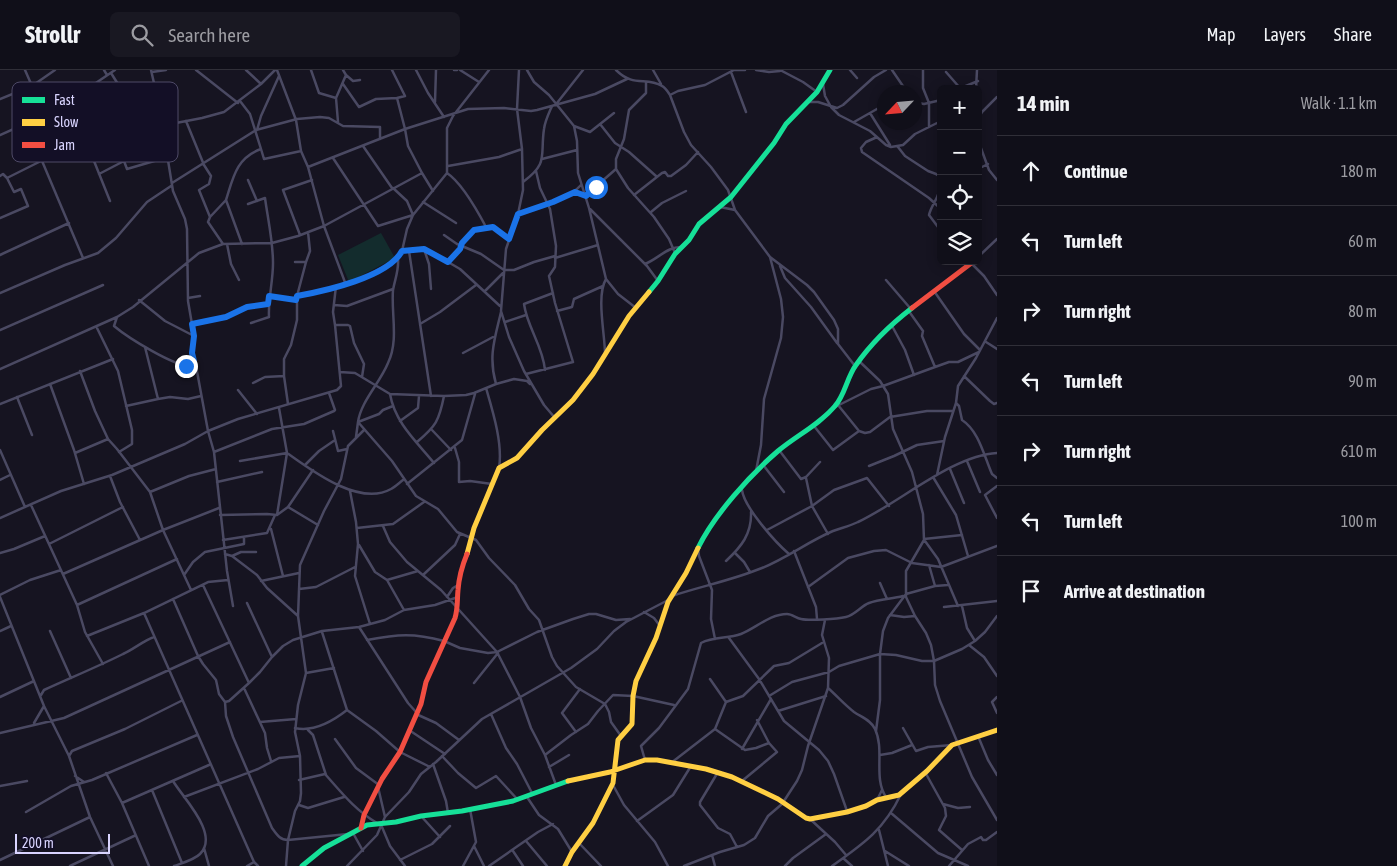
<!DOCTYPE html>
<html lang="en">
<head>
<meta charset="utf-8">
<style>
	:root { --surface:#100f19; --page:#191822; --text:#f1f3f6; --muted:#9c9ca2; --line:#302f38 }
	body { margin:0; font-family:"Asap Condensed",sans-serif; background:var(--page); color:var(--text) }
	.controls { position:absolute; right:15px; top:15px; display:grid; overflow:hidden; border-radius:8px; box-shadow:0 2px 12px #0003 }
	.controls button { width:45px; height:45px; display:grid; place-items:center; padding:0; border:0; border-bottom:1px solid var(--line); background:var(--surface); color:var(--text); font:25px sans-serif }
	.compass { position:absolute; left:877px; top:15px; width:45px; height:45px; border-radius:50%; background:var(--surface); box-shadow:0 2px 12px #0003; rotate:244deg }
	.scale { position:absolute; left:15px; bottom:12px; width:95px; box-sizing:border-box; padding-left:5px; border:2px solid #d9d4ff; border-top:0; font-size:14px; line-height:18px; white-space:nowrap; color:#d9d4ff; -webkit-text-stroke:4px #130f26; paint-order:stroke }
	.stop { position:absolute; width:15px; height:15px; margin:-11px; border:4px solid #1a73e8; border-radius:50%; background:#fff }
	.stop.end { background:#1a73e8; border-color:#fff; box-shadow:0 1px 5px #0008 }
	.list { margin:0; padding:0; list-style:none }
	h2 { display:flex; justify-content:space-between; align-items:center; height:65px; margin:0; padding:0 20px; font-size:21px }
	h2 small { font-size:16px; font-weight:400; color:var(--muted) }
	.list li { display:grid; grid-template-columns:32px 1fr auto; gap:15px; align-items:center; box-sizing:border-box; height:70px; padding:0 20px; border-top:1px solid var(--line) }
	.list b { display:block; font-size:19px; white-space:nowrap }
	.list em { font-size:16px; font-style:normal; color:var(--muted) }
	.icon { flex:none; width:28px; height:28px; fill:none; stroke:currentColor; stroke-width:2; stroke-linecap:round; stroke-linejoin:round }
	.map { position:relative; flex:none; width:997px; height:796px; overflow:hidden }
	header { display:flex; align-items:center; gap:30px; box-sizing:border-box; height:70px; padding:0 25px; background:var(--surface); border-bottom:1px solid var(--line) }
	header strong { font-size:24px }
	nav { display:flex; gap:28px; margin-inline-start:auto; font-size:18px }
	.search { width:350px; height:45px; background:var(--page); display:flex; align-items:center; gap:12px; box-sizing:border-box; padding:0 18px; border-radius:8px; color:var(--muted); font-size:19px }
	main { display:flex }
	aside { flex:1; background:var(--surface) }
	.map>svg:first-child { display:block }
</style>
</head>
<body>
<header>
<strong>Strollr</strong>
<div class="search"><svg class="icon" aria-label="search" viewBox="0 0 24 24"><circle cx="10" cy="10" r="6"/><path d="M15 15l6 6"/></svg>Search here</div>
<nav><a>Map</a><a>Layers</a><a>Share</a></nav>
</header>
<main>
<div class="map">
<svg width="997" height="796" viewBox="0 0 997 796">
	<rect width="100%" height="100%" fill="#161421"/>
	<!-- green -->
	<path fill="#132c2d" d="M381 163 395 188 349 212 338 185Z"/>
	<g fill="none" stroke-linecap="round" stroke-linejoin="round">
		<!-- street -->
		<path stroke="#4a4962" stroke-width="2.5" d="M25 0 32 16
			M104 0 107 5
			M151 0 159 35 173 121 185 149 187 159 188 231 194 266 192 283 196 296 208 361 214 382 227 501 233 536
			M196 0 238 33
			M246 0 261 14
			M277 0 296 50 301 81 308 97 324 156 346 215
			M311 0 319 23 336 28
			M416 0 428 23 444 47
			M454 0H457
			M460 0 479 12
			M519 0 517 39 522 79 523 120 518 144 506 179 501 241 509 267 524 301 544 335 555 348
			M527 0 534 12 549 25 574 56 577 71 578 103 589 138 606 209 618 224 636 238
			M616 0C634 18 646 6 662 16 665 17 668 22 670 25L684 62 691 75 711 97 728 120 735 140 770 187 781 229 783 247 781 268 764 329 761 375 756 401
			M653 0 661 14
			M733 0H745
			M756 0 769 2 780 1
			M780 0 803 12 817 22
			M850 0 857 8
			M892 0 907 22
			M923 0V18L929 33V57
			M152 2 166 0
			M731 2 746 42
			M946 2 960 18
			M346 5 353 11 360 10
			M646 13V23L629 40 624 69 616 89V99L628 118 654 147 669 169 675 183
			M343 14 359 37 376 29 397 28 405 26 392 0
			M823 14 825 26 831 37 839 45 870 61 886 75 891 77 903 75 915 64 941 51
			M961 18 978 11
			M976 19 977 0
			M670 25 678 21 705 15 734 0
			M0 29 32 16 55 0
			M69 30 94 91 150 58 202 48 224 42 261 14 275 0
			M240 31 250 44 261 79C236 88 233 108 226 130L242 174
			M435 32 436 0
			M808 32H818L837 38 843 35 874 7 886 0
			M914 32 924 34 941 30
			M557 33 583 0
			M870 43 890 75
			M978 47V70L989 100 997 110
			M979 47 982 42 997 27
			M186 51 204 95 211 106 209 114 199 120 210 147
			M338 52 336 28 346 5 343 0
			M854 52 884 35
			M26 53 83 188
			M600 54 615 73 629 82 656 106
			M574 56 590 62 614 43
			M257 60 261 46 279 6
			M83 61 128 30 111 3
			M0 65 56 40 115 0
			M877 67 866 72 861 78 862 82 929 128 941 139
			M363 76 392 118
			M898 77 905 86 928 101 936 104 940 107 941 111
			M261 79 264 89 301 81
			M16 82 33 70
			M333 88 378 156 413 145 407 131 393 118
			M542 89 577 80
			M94 91 110 131
			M448 96 499 87 522 79
			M308 97 405 59 397 28
			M978 99 988 94
			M422 103 433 121
			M447 103C462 113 477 140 486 157
			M99 104 124 91 127 99 168 87
			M0 106 3 104 7 108 43 90
			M248 110 257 131
			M523 112C549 93 540 86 544 59 545 51 549 43 552 36
			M172 113 256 60 297 49 320 47 329 48 343 56 380 57V69
			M941 114C939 129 932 133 929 145L941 161
			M575 122 585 126 616 99
			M634 125 662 103 665 102 668 106H671L686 95 698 82
			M423 132 456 153
			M248 134 265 128C268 150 273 171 273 193 273 212 268 229 269 247L251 253
			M720 137 735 140
			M590 139 647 196 658 211
			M651 142 662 133 686 121
			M518 144C537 137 568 130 581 115
			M0 148 28 136 21 119 14 122 7 108
			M300 165 283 120 312 110
			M444 165 457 174 481 184 504 200H514L534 192 555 186
			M223 174 208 152 210 147 226 130
			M227 174 231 194 239 210
			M424 179 429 194 431 219
			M402 181 422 178 436 185 460 199 500 236
			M409 181 431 326
			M0 185 69 153
			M770 187 807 215 814 222 834 250 838 259V274L855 296
			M978 187 997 169
			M555 188 598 175
			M398 189C399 200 395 209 393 220 391 244 399 270 388 293 380 313 361 331 358 352L392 391 416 426 438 439 457 462 476 470 489 488 515 515 529 539 539 550 552 587 557 596 576 617 605 634 609 642 611 652 621 666
			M969 191 984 206 997 225
			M295 192H306L297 226
			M306 192 310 181 308 162
			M448 193 460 179 462 173 474 160 493 157 509 169
			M645 194C658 189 668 176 682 177
			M780 196 785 208 811 237 837 273
			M886 210 910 238
			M485 221 503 203
			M934 221 964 264 980 280
			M0 223 65 195 98 183 116 168 147 132 171 116
			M269 226 296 230
			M188 228 200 226
			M139 230 165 251 194 266
			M334 235 347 236 393 219
			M908 240 923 261 922 266 935 297
			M557 241 572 237 574 229 603 216
			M117 247 114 256C127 267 176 298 192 296L194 291
			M505 252 526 245
			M193 253 226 247 247 237 268 234
			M420 254 440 242 476 215
			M891 254 905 280 914 305
			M336 255H348L350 256 354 273 364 294 362 307
			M97 258 118 301 132 360V374L119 382
			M0 260 103 215
			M986 272 997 279
			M145 277 158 329
			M463 283 493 267
			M605 284C605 264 596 226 606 209
			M859 291 880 311 888 324 893 359 912 402 923 444 924 470 906 501V527L915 546 926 563 931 575 934 591 935 615 940 631 972 707 997 750
			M0 299 117 247 133 237 199 183 223 174 272 173 298 166 324 156 422 103 408 76 405 59 468 39 504 38 531 41 537 40 595 24 627 9
			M545 300C543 276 527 257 524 234L553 223
			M80 301 95 341 108 369 117 379 150 422 163 460 191 520
			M340 302 355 303 390 324 444 326 466 325 474 323 496 314 514 309 527 311 530 314
			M526 304 573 292 555 233 549 206 555 197 556 176 550 139 540 118 536 101
			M964 306 990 331 994 334 997 333
			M253 313 265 307 284 306
			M50 314 74 380 84 414
			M496 314C488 286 495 268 501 242
			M486 318C493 342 503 374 499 398
			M238 320 257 344
			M390 324C395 353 417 372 434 393
			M17 327 32 365
			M956 333 959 336 962 350C979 361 984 386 992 404L997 408
			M0 334 113 289
			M288 334 284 306V289L291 275 297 250V226L346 215 361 209 398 189 402 181 407 159 413 145 447 103V58L453 46 489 0
			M838 335 859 361 865 363 870 362 890 347 927 341H953
			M839 335 871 319 883 316 935 297 949 292H958L979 282
			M126 336 158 329 170 327 188 329 201 326
			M279 338 287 383C311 400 359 437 391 419 395 417 399 413 403 410
			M400 351 418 338 419 326
			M814 356 833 380 859 361
			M432 360 451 380
			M333 361 338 381 347 379
			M356 367 358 352 379 344 383 340 393 336
			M417 372C436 356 439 351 444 326
			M455 378 459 392V412L470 411 492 414
			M0 380 25 437
			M779 380 801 409 806 407 820 392
			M214 382 272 359 304 354 334 341 335 340 329 323
			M75 383 108 369
			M240 391 287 383 277 445
			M967 391 980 422
			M305 395 319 381 335 370
			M764 396 784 422
			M869 396 894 386 917 375 944 371
			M950 399 964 433
			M937 405 945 367 956 333 958 316 976 288 997 248
			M110 406 120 432 140 470
			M933 407 956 445 968 486
			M806 408 812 436 828 464
			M0 410 10 405
			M217 412 262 402
			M407 414 462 370 475 324
			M997 416 985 425 997 448
			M742 420C744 437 775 472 789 484
			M350 421 356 452 358 474 355 506 370 554
			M150 422 189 406 216 399
			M31 435 77 535 85 562 103 594
			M288 437 318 455
			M220 445 267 444 277 445 288 437 313 400
			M0 448 61 421 112 405 185 374 208 361 238 349 337 320 341 316 335 255 333 242 336 216
			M383 456 390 472 407 492 441 520 497 582 520 627 531 658 545 685 556 715
			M357 458 393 454 424 432
			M271 459 283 506
			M767 460 812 436 834 420 867 408 889 436
			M924 469 962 465
			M223 470 267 463 275 445
			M925 471 938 489 958 536
			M49 474 123 437
			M359 475 375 502 387 510 404 540
			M698 478 699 486 712 520 711 549 715 569
			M794 481 816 537 817 549
			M0 483 14 479 45 466
			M735 483 744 492 750 502
			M225 484 232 486 257 505 267 518 298 546
			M232 486 241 482H256
			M726 491C741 477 752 464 751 442
			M929 495 935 516
			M63 504 163 460 219 438
			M184 505 193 492 205 482 244 474V467
			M423 505 455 475 460 464
			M387 510 418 501
			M261 511 299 503
			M880 513 887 529
			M203 515 249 613
			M808 517 848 488 874 481 886 480 912 493 941 497 997 476
			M299 519 316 517 355 497
			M0 525 30 510 61 500
			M672 526C702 516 733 510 762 498 787 488 809 471 833 461 841 458 850 456 858 452 899 433 953 385 997 383
			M0 527 44 636 69 686 90 747 113 796
			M447 527 453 518 458 515
			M173 529 198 586 203 594 216 610 219 624 225 632 226 646 233 667 272 758C277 765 280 770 288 770L348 764
			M247 533 272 587
			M77 535 177 489
			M962 536 967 558 975 571
			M944 537 997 531
			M644 542 654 548 660 556
			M144 543 254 792 258 796
			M890 545 904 547 915 546
			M359 557 408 633 416 642
			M0 561 11 556
			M50 561 71 608
			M322 562 347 640 376 661 400 682 430 697
			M87 566 144 543 208 512 228 510
			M729 568 759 609 784 651 819 680 828 691 834 704 847 741
			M367 570C398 564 414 563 444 571
			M444 571 460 578 488 583 497 582 537 562 573 549 589 544H596L616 550 630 549
			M969 575 984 587 997 606
			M306 603 334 598
			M474 613 498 583
			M244 618 265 663 267 678 271 691
			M828 618C837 626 845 635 854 642 861 647 871 650 875 659 885 680 873 708 886 727
			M41 625 44 620C70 608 97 597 123 584 134 579 143 571 154 567
			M769 626 792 612 829 602 839 596 880 584 896 585 922 591H934L962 579 975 571 985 562 997 546
			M0 627 34 611
			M997 627 992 632 997 643
			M225 632 229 631 249 613 260 602 272 587 283 576 293 570 322 561 359 557 385 550 404 540 435 535 458 527
			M726 632 743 626 774 596 789 593 822 573
			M778 641 826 626
			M416 644 436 653 459 670
			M491 644 506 678 517 694 532 723
			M260 652 296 649
			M34 653 44 636
			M295 658C313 662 333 651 347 640
			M903 658 916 681 928 677 952 675
			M715 659 745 680 756 678 769 673
			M308 660 313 665 326 705
			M409 660 445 684
			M876 661 880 630V584L883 561 888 548 906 524 935 516 948 515
			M576 662 562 643 580 619
			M0 663 64 648 230 572
			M978 666 988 690 997 705
			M335 669 356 698 379 715
			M742 679 771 629
			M545 685 571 665 588 654 598 641 613 625 633 626 674 635
			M880 685 892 683 912 675
			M69 686 72 681 125 659 181 631
			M442 686 458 703 476 718 496 706 518 730
			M645 690 641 676 659 658 688 619 701 573C714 566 728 569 741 564 756 558 770 544 787 544 792 544 796 548 801 549 810 551 837 549 846 547 855 545 861 536 869 533 880 529 892 529 903 526
			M671 693 715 659 726 632 710 609
			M433 694 446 731 448 743
			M549 697 569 685
			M718 702 700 732V735L718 758 730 764 737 777
			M925 702 945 738 946 746 939 760 962 780
			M106 703 122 733 149 796
			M75 706 84 712
			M299 710 325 704C341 722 355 740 377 753
			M173 711C183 728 220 764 200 784 194 790 182 793 174 796
			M742 711 777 682 769 673 757 650
			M613 715 624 735 655 772 668 796
			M0 716 27 711
			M378 717 385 747
			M152 720 182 793
			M184 727 258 699 279 688 300 686
			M527 727 539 745 558 759 572 782
			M877 730 882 720
			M122 733 209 695
			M943 734 958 738 970 737
			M299 735 308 738 344 727
			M26 742 71 716 92 710 197 665
			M891 743 938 783 968 796
			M421 746 440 767
			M810 749 835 772 846 785
			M637 751 673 725 691 696
			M382 757 390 776 405 796
			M879 760 888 796
			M353 763 363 781
			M526 771 547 796
			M579 773 601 796
			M474 776 484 796
			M204 778 209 796
			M513 781 523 796
			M885 781 909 796
			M712 785 715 796
			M843 788 852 796
			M0 790 90 747
			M400 790 432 774 450 756
			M70 796 134 766
			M247 796 254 792
			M286 796 288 770 295 741 300 731 301 723 300 686 295 662 298 635 306 603 298 546 300 495 324 441 341 409 348 376 364 360
			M347 796 377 765 385 747 409 722 421 704 436 692 482 649 571 598 597 579 614 561 626 552 670 529
			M463 796 476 772 470 739
			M489 796 538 762 553 754
			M684 796 720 782 744 775 755 768 768 746 782 734 797 711 802 700 808 676 828 618 829 588 822 565 825 550
			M785 796 793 788 826 764
			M832 796C863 774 884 760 901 724
			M949 796 968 774 981 767 983 770H986L997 762"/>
		<!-- fast -->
		<path stroke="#16e098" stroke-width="5" d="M649 222 658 211 675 184 689 170 699 154 731 127 774 73 786 54 817 22 830 0
			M698 478C714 445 750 405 778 381 797 365 819 355 835 336 845 325 847 307 856 295 872 272 890 255 912 238
			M302 796 324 778 367 755 396 752 421 746 462 741 513 731 568 711"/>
		<!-- slow -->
		<path stroke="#ffcf43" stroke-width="5" d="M467 484 474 458 499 398 517 388 542 360 573 330 593 304 629 246 649 222
			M568 711 610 702 645 690H657L706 699 732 707 778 729 806 748 810 749 847 742 866 736 877 730 899 725 927 701 952 675 997 660
			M565 796 572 782 593 753 613 713 618 670 632 654 633 626 636 611 656 568 668 532 686 503 698 478"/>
		<!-- jam -->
		<path stroke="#f24e42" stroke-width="5" d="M912 238 974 191
			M361 758 364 745 382 709 400 682 421 634 426 612 455 548C458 538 457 530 458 520 459 507 462 496 467 484"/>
	</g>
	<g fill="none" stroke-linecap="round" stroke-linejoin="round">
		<!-- route -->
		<path stroke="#1a73e8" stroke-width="6" d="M186 296H192L194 291 192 283 194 266 192 254 226 247 247 237 268 234 269 226 296 230 297 226C325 221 388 207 402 181L424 179 448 192 460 179 462 173 474 160 493 157 509 169 518 144 553 132 575 122 586 126 596 117"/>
	</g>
	<!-- legend -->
	<rect x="12" y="12" width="166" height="80" rx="8" fill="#130f26" stroke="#4e4a67" stroke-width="1"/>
	<rect x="22" y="27" width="23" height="6" fill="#16e098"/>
	<rect x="22" y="49" width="23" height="7" fill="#ffcf43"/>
	<rect x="22" y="72" width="23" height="6" fill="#f24e42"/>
	<g font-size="14" fill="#d9d4ff">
		<text x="54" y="35">Fast</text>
		<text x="54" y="57">Slow</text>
		<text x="54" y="80">Jam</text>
	</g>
</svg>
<div class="controls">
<button>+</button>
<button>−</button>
<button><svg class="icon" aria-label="locate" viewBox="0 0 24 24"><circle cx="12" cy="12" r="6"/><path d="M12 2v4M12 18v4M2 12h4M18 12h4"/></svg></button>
<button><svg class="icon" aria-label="layers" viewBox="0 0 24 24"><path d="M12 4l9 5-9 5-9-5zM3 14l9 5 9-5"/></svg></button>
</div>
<svg class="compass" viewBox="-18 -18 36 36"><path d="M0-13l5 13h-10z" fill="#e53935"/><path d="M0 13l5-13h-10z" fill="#9c9ca2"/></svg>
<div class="scale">200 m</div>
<div class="stop" style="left:596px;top:117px"></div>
<div class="stop end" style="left:186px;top:296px"></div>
</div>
<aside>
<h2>14 min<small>Walk · 1.1 km</small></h2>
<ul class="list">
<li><svg class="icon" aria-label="ahead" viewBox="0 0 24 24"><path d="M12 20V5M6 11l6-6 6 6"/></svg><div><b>Continue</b></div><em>180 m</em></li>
<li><svg class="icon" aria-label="left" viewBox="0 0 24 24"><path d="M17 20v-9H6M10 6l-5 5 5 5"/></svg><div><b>Turn left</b></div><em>60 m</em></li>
<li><svg class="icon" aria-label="right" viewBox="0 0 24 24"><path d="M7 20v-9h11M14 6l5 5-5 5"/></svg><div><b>Turn right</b></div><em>80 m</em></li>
<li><svg class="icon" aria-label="left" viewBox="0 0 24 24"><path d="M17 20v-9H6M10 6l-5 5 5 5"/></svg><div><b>Turn left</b></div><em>90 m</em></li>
<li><svg class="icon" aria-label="right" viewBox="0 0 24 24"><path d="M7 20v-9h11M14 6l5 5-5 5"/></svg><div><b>Turn right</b></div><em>610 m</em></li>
<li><svg class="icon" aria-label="left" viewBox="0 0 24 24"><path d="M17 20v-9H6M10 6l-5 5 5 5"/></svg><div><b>Turn left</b></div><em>100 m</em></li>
<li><svg class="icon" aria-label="arrive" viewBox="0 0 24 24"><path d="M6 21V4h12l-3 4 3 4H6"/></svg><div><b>Arrive at destination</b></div></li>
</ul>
</aside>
</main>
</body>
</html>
